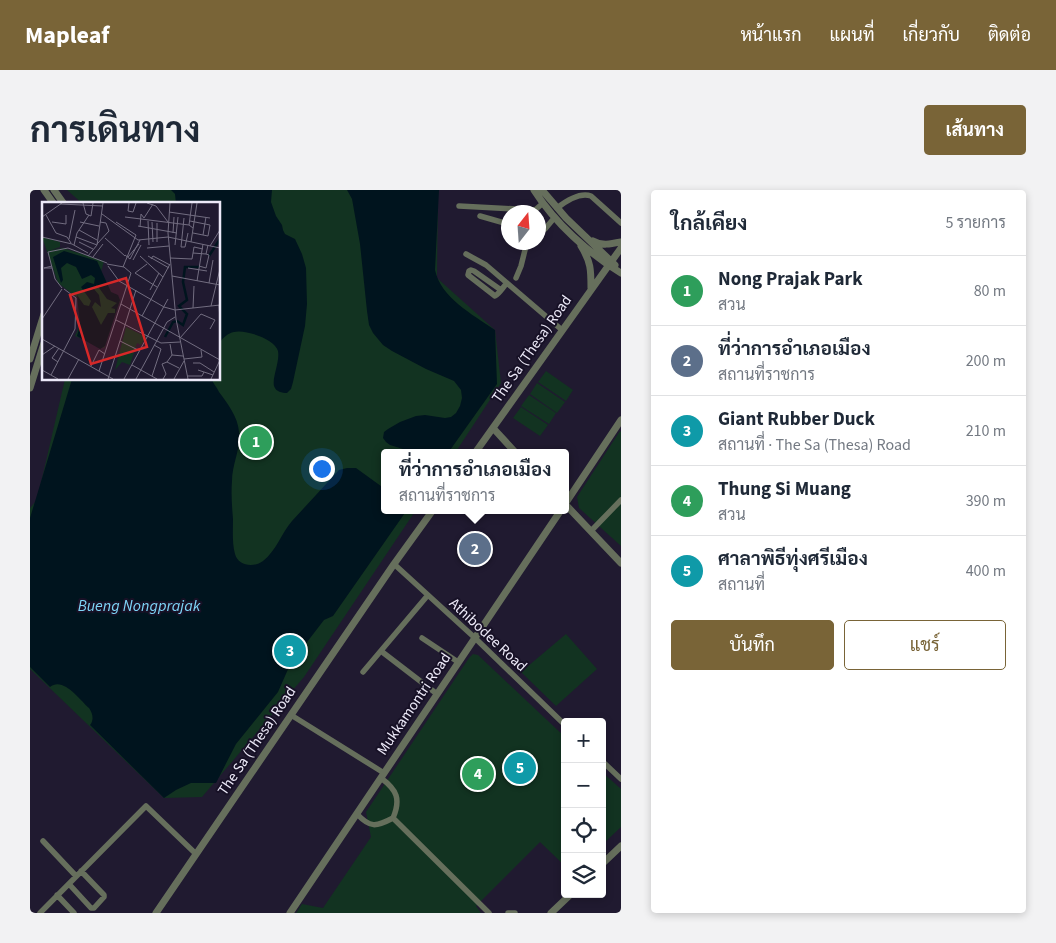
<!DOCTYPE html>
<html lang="th">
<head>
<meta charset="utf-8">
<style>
	:root { --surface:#fff; --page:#f2f2f3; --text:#1f2937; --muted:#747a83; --line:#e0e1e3; --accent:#796437 }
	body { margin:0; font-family:"Source Sans 3",Sarabun,sans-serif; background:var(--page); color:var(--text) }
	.controls { position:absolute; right:15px; bottom:15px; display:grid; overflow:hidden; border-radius:5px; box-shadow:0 2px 8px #0003 }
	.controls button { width:45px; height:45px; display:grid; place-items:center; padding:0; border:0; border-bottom:1px solid var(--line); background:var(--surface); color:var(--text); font:25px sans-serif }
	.compass { position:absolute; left:471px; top:15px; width:45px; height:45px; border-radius:50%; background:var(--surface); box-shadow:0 2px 8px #0003; rotate:17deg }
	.you { position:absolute; left:291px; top:278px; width:18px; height:18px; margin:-12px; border:4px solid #fff; border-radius:50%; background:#1a73e8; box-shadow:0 0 0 8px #1a73e833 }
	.badge { display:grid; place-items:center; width:32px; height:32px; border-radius:50%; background:var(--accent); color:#fff; font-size:16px; font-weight:700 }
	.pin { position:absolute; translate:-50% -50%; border:2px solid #fff; box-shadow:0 1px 5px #0006 }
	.popup { position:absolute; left:351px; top:259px; width:188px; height:65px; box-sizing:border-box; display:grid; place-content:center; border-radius:5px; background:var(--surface); filter:drop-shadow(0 1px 4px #0005); font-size:16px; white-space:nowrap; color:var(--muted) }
	.popup b { font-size:19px; color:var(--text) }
	.popup::after { content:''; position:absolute; left:50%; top:100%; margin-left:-10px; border:10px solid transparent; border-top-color:var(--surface) }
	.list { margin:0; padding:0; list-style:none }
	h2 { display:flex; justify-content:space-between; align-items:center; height:65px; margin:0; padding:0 20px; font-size:21px }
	h2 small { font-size:16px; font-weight:400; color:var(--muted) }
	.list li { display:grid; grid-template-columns:32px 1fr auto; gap:15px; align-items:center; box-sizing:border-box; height:70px; padding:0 20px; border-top:1px solid var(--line) }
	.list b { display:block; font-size:19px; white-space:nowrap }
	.list p { margin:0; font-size:16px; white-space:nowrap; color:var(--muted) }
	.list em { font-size:16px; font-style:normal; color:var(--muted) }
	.actions { display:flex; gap:10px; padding:15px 20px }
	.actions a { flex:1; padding:11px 0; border:1px solid var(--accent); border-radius:5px; text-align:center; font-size:18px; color:var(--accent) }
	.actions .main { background:var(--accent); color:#fff }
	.icon { flex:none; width:28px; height:28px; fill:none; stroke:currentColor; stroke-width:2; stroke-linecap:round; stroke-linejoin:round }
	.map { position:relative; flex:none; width:591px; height:723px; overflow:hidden; border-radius:5px }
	header { display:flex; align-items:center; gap:30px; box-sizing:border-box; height:70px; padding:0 25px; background:var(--accent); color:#fff }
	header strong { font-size:24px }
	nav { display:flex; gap:28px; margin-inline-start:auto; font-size:18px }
	.intro { display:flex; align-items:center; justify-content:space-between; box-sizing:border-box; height:120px; padding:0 30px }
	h1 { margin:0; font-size:35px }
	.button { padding:12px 22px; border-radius:5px; background:var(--accent); color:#fff; font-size:18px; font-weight:700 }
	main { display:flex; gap:30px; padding:0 30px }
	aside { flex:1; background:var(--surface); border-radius:5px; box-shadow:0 2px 8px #0003 }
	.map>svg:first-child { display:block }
</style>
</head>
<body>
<header>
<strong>Mapleaf</strong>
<nav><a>หน้าแรก</a><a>แผนที่</a><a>เกี่ยวกับ</a><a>ติดต่อ</a></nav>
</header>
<div class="intro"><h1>การเดินทาง</h1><a class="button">เส้นทาง</a></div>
<main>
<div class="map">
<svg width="591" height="723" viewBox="0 0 591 723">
	<rect width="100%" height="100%" fill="#201a30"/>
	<!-- green -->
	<path fill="#123321" d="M37 0H408L407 88 465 140 471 193 425 263H355V320H386L274 487 172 607 134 608 0 479V318L7 310 35 189H189V14H53Z
		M516 181 543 200 536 211 508 192Z
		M507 193 535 212 527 223 500 204Z
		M499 205 526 223 519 234 491 216Z
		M491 217 518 235 510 246 483 228Z
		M590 241 591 242V356L549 318 547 307Z
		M536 444 567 479 526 516 491 482Z
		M443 464 448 465 535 547V676L510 652 446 716 451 723H266L272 714 293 718 341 647 336 622 439 468Z
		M572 582 591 599V637L572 655Z"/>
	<!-- water -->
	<path fill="#00141e" d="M141 0H242L241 12 246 26 252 35 253 40 255 44 265 49 272 64 276 78 277 114 275 136 263 192 261 199 257 203C252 203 246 202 244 196 242 187 250 172 248 161 245 149 215 139 204 142 198 143 193 148 189 153V14H146L145 4Z
		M317 0H409L405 80C411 108 442 124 465 140L467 194 418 263H386L360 255 356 252 353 248 354 242 358 239 370 232 386 226 395 225 415 228 421 227 426 223 430 216 432 208 431 200 424 191 396 179 362 161 353 155 343 143 339 135 337 121 330 54 322 9Z
		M42 189H182C183 194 187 197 189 202 198 214 208 227 209 242 211 259 202 274 202 291 201 304 202 317 203 329 203 340 202 353 205 364 208 376 224 378 233 371 246 361 251 344 262 331L309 280 317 278H326L355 299V320H377L303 426 294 430 274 456 259 477 248 502 206 554 186 593H161L146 600 134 608 60 535C64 530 63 524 59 518 50 510 33 486 20 497L0 477V328Z"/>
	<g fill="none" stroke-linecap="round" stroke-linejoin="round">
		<!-- minor -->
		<path stroke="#666f5c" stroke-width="5.5" d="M429 16 505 20 512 14
			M527 18C536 11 550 2 561 6L591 33
			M450 26 478 34
			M508 41 515 39 525 27
			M436 64 456 75 532 140
			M486 88 491 76 497 52
			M471 100 444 81 441 80 439 81 438 85 465 106C470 103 473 97 477 93
			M561 341 591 310
			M364 374 445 448 535 535
			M392 448 428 472
			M351 461 407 504
			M333 482 398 405
			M261 525 354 583
			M572 571 591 589
			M351 588C367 600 371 609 363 628L459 723
			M327 624C340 638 346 637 363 628
			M13 651 46 686
			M39 694 61 718H64L74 707V705L51 681
			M27 705 44 723
			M10 723 116 616 166 664
			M478 723H485"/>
		<!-- tertiary -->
		<path stroke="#666f5c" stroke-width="7" d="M14 0 24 14
			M24 0 34 14
			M504 0C525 33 558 63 591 83
			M512 0 536 28 585 75
			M563 51C571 56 581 54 591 52
			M551 56C561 72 561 80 561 98
			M0 169 14 124
			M0 198 14 153
			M463 238 486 263
			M445 263 591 58
			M535 314 591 230
			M535 314 591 373
			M572 674 591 656
			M126 723 364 374 403 320
			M260 723 531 320
			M521 723 541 704"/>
	</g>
	<g text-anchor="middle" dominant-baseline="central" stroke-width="4" stroke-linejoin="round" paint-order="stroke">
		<!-- street labels -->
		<g font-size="15" fill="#ece9f8" stroke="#171126">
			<text transform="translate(502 159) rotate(-55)">The Sa (Thesa) Road</text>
			<text transform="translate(458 445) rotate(43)">Athibodee Road</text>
			<text transform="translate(384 514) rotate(-56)">Mukkamontri Road</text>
			<text transform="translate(227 551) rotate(-56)">The Sa (Thesa) Road</text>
		</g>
		<!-- water labels -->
		<g font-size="16" font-style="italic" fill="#7ed5f7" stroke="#171126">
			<text x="109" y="416">Bueng Nongprajak</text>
		</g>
	</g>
	<!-- overview -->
	<g transform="translate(12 12)">
		<rect width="178" height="178" fill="#201a30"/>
		<path d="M0 35 18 40V45L9 48 21 46 62 59 59 70 69 90 78 98 62 146 33 134 38 123 36 96 16 81ZM84 125 104 135 99 143 95 141 88 163 80 160 73 168Z" fill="#123321"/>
		<path d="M22 49 55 59 69 90 76 93 78 98 63 144 58 147 35 134 38 123 35 93 42 103 47 104 49 99 39 85 45 80 52 82 53 76 49 73 40 77 34 65 25 61 19 66 21 78 19 81 11 55ZM55 83 65 97 75 101 69 106 73 107V111H66L59 123 50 105 53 100 59 105 57 93 51 86Z" fill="#00141e" fill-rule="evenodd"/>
		<path fill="none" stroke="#00141e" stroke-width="2.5" d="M167 54 178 37M123 135 131 120 135 119 141 123 145 112 137 104 145 98 141 80 143 65H157"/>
		<path fill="none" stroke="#726d80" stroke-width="1" d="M41 1 44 12 49 14 51 1M87 1 86 9 91 10 94 1M105 1 114 4 126 20M128 1 126 31 134 117 146 177M150 1 147 23 151 26M18 2 61 4M127 10 168 16M60 12 96 38 126 35 178 46M4 13 14 31 25 35 29 41M0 15 20 1M83 15 147 23M142 16 139 45H143L146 31M106 19 107 43M148 19 168 23 166 34 151 31M10 20 24 22V13M38 20 57 24M74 20 94 33 81 65M110 20 111 40M115 21V40M96 24 135 31M98 25 99 12 102 16 111 2M37 28 55 38M131 31 132 15M161 33 164 15M0 35 30 42 46 51M34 35 55 43M63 36 83 54M27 37 33 8M37 40 51 47M149 40 155 1M55 42 67 29 64 21 58 20M32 43 35 31 47 13M133 43 136 15M168 44 178 28M105 46 127 44M161 47 152 45 151 51 164 52 166 43M83 53 88 57 98 38M46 54 55 43 61 1M98 54 121 75M106 54 127 66M51 55 61 42M86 55 97 42M128 56 150 57 151 51M109 57 111 54 128 63M91 58 99 43M105 62 93 71 115 85M10 64 2 66H10M66 64 77 79 122 105 133 108 178 103M157 64 164 66 167 53 164 52M146 66 165 69M130 74 178 83M155 79 161 42M167 81 171 58M20 86 13 77 6 50 26 46 65 61M108 88 117 71M79 102 178 158M177 103 178 119M169 104 178 67M151 106 152 84M100 114 128 62M0 117 20 87M74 118 119 141 138 140M138 136 159 112 173 118 168 127M0 137 71 177M78 139 98 149M128 142 130 153 141 154M0 153 13 144M130 153 125 160 137 166M142 157 160 155 159 148M16 160 10 156 17 146M151 161H158L172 170M90 163 115 177M49 164 57 148 63 152M0 168 16 177M156 168 171 173M57 169 89 71 82 65 65 62M9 173 33 127 34 96 22 87M110 174 119 147 112 143M145 174H160L162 170M26 177 37 157M66 177 94 88M82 177 126 97M94 177 125 120 133 115M121 177 124 172 120 162 125 160M132 177 142 159M169 177 178 158"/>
		<path fill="#d62828" fill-opacity="0.15" stroke="#d62828" stroke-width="2.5" d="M84 76 105 145 49 162 28 93Z"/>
		<rect width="178" height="178" fill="none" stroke="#ece9f8" stroke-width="2.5"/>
	</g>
</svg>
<div class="controls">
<button>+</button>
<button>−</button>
<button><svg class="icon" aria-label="locate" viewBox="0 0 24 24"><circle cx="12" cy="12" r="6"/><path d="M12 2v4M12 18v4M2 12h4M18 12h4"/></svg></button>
<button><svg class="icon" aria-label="layers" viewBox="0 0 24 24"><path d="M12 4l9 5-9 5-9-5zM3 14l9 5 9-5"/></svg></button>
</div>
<svg class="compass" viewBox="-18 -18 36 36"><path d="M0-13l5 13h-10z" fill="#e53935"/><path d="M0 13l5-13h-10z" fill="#747a83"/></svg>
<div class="you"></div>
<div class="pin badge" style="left:226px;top:252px;background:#2e9e5b">1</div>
<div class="pin badge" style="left:445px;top:359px;background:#5c6f8a">2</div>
<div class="popup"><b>ที่ว่าการอำเภอเมือง</b>สถานที่ราชการ</div>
<div class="pin badge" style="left:260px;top:461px;background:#0f9aa8">3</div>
<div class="pin badge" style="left:448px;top:584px;background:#2e9e5b">4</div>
<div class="pin badge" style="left:490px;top:578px;background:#0f9aa8">5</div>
</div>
<aside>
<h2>ใกล้เคียง<small>5 รายการ</small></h2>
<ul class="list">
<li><span class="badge" style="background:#2e9e5b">1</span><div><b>Nong Prajak Park</b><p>สวน</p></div><em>80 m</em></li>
<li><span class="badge" style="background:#5c6f8a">2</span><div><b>ที่ว่าการอำเภอเมือง</b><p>สถานที่ราชการ</p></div><em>200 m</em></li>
<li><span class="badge" style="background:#0f9aa8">3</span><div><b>Giant Rubber Duck</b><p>สถานที่ · The Sa (Thesa) Road</p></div><em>210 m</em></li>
<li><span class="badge" style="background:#2e9e5b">4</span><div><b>Thung Si Muang</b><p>สวน</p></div><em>390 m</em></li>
<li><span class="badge" style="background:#0f9aa8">5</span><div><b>ศาลาพิธีทุ่งศรีเมือง</b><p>สถานที่</p></div><em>400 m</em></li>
</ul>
<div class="actions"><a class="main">บันทึก</a><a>แชร์</a></div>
</aside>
</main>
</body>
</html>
